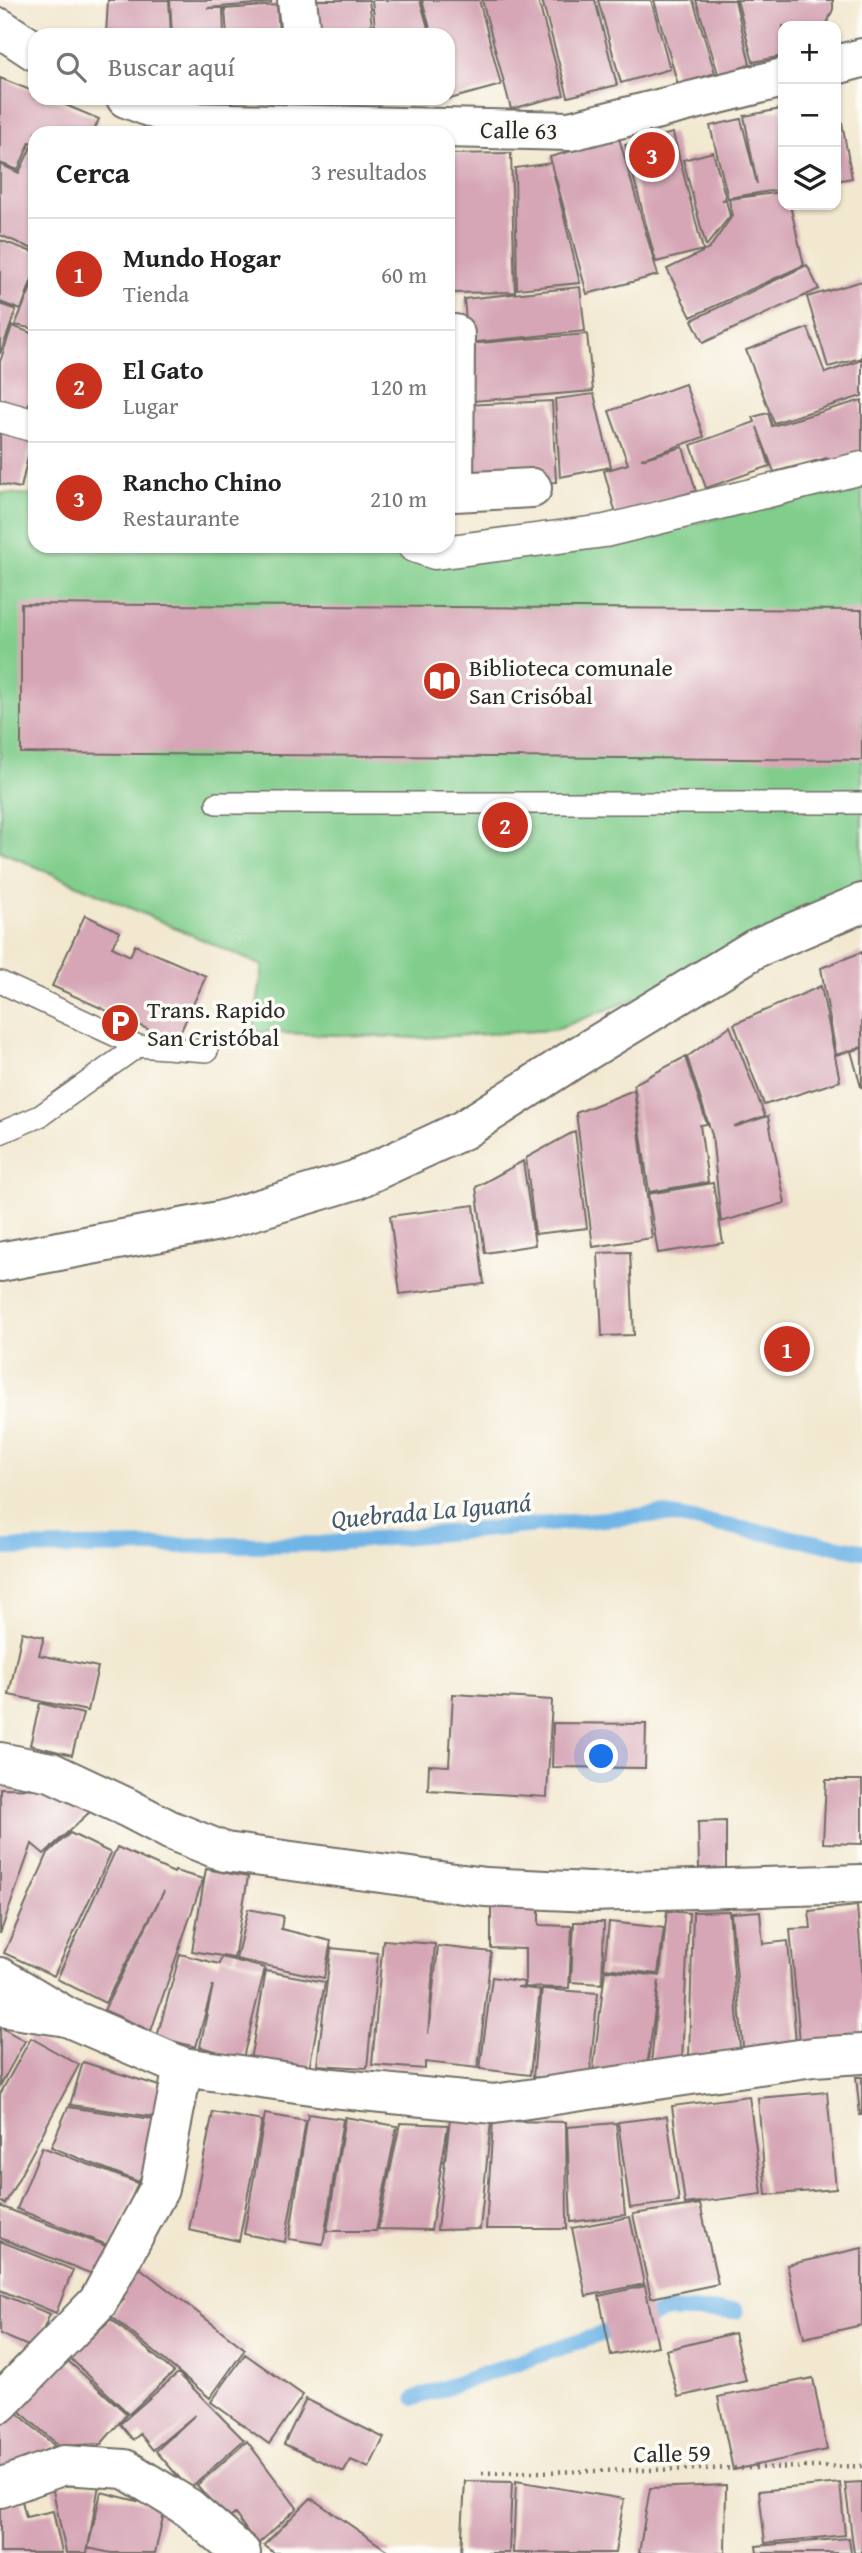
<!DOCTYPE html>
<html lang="es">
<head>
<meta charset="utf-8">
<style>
	:root { --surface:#fff; --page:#f6f6f6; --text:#222; --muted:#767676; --line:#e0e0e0; --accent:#c8321e }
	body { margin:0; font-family:"Gentium Book Plus",serif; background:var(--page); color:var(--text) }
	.controls { position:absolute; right:21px; top:21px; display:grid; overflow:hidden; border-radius:14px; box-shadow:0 2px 5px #0004 }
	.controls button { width:63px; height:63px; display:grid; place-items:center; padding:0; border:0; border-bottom:2px solid var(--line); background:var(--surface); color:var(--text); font:35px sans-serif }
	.you { position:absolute; left:602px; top:1757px; width:24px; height:24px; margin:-18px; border:5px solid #fff; border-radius:50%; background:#1a73e8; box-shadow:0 0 0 10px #1a73e833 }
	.badge { display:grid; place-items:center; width:46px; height:46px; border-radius:50%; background:var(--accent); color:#fff; font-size:23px; font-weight:700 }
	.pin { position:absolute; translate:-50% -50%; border:4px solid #fff; box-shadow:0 2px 7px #0006 }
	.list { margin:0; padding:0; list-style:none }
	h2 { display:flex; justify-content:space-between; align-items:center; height:91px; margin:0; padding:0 28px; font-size:30px }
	h2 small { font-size:23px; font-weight:400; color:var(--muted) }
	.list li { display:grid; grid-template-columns:46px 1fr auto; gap:21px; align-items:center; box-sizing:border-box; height:112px; padding:0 28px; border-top:2px solid var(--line) }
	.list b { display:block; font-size:26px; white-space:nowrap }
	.list p { margin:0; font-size:23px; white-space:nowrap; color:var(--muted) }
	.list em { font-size:23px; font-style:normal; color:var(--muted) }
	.icon { flex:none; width:38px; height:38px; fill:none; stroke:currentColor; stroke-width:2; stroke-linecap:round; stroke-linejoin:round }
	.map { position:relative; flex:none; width:862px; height:2553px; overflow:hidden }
	.search { position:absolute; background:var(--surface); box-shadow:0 2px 5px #0004; left:28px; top:28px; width:427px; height:77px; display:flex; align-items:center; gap:18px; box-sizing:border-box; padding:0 24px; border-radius:21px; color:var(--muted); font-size:26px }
	.panel { position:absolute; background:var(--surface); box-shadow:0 2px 5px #0004; left:28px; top:126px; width:427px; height:427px; border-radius:21px }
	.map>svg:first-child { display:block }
</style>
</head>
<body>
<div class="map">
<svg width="862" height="2553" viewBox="0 0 862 2553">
	<rect width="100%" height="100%" fill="#fdfcf7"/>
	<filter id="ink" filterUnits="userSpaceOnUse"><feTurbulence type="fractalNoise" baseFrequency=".0143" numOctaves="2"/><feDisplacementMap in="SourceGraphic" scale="14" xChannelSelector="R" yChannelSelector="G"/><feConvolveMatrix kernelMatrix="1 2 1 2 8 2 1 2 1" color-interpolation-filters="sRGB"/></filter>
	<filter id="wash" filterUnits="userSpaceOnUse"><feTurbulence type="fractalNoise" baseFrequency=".00686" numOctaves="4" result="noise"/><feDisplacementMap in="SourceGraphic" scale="28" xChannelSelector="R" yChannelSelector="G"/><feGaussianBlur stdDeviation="1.57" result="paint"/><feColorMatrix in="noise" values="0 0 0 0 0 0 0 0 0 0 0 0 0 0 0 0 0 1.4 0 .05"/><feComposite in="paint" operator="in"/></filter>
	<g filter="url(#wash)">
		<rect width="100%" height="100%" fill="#f2e8d0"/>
		<!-- green -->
		<path fill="#81cd8c" stroke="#567c5c" stroke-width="2" d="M862 487V903L747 956 554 1030 419 1038 253 1032 263 966 0 851V493L35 495V546H374L432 565 611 541Z"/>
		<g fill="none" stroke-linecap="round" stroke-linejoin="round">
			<!-- stream -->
			<path stroke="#71b5e7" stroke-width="16" d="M0 1548 320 1544 662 1514 862 1551
				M415 2398 668 2311H736"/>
		</g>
		<g id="blocks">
			<!-- building -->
			<path fill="#d6a6b6" d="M108 0H169L171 35H106Z
				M170 0H271V3L207 8H223L224 35H172Z
				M312 0H369L373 35H316Z
				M372 0H420L430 35H376Z
				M422 0H479L501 85 450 99 448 91V35H432Z
				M482 0H538L564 95 511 109Z
				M542 0H595L617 85 568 97Z
				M598 0H651L670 69 621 83Z
				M654 0H693L715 73 678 85Z
				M696 0H735L750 64 719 77Z
				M737 0H833V9L826 26H783V56L753 62Z
				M277 5 279 35H227L225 9Z
				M0 78 35 92V98H49L99 119 93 133H35V144L30 142 18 170 0 163Z
				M781 109 783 127V189L728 198 710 126 741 119 757 184 744 116Z
				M836 120 842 123 852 178 836 181Z
				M673 133 703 250 656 262 625 145Z
				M619 138 658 275 587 294 550 157Z
				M32 145 35 147V250L0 235V164L19 173Z
				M713 152 726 199 722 200H726L730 216 706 246 683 160Z
				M511 153 515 292 448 293V154Z
				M551 163 580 283 517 289 515 168Z
				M783 192V205H790L804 265 691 317 667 269 709 249 732 216 729 199Z
				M0 240 35 253V270L21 310 0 302Z
				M807 265 819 289 703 343 692 320Z
				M35 278V329L15 325Z
				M862 281V358L828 367 807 297Z
				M580 287 585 331 468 343 464 299Z
				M0 304 16 310 0 354Z
				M12 326 29 332 35 338V385L27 409 0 401V362Z
				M808 328 825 373 862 360V396L774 423 746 350Z
				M587 334 593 391 473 401 468 344Z
				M685 384 704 437 641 459 683 447 696 491 616 514 604 471 628 464 609 411Z
				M594 394 611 467 560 477 555 399Z
				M862 400V454L829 464 827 458 774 472 757 427 770 466 706 488 691 445 755 422 753 417 768 413 772 426Z
				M552 401 556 482 468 486 465 405Z
				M0 426 33 434 21 488 0 484Z
				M21 604 862 610V760L21 753Z
				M85 915 120 932 112 947 130 956 135 945 206 976 176 1042 52 986Z
				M862 952V1047L836 1055 821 968Z
				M821 986 840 1081 764 1105 734 1024Z
				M730 1026 765 1116 734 1127 768 1116 785 1203 721 1222 712 1135 687 1057Z
				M862 1048V1087H861L851 1051Z
				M685 1057 707 1124 700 1125 708 1182 649 1192 634 1084Z
				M634 1090 652 1238 593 1247 576 1113Z
				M575 1131 587 1228 535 1234 526 1158Z
				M523 1161 535 1245 485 1253 476 1187Z
				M713 1183 723 1243 658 1253 648 1194Z
				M474 1205 484 1284 400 1294 390 1216Z
				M630 1252 634 1335 602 1336 598 1253Z
				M22 1632 44 1637 39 1655 98 1667 88 1711 9 1695Z
				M453 1694 552 1700 547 1797 428 1790 429 1765 449 1766Z
				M40 1703 83 1714 72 1755 30 1745Z
				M553 1723 646 1724 645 1768 552 1767Z
				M826 1780H862V1844L823 1843Z
				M0 1788 52 1789 93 1809 44 1854 32 1844 0 1934Z
				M726 1821V1868H699L698 1822Z
				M70 1833 111 1853 54 1976 4 1953 48 1853Z
				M117 1847 174 1873 175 1871 203 1879 151 2031 104 2010 164 1891 105 2003 57 1979Z
				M206 1869 248 1877 234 1958 192 1951Z
				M491 1905 539 1906V1925L572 1926 569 1988 525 1987V1949L491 1948Z
				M857 1906 862 1969V2037L800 2042 790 1929 811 1928 809 1911Z
				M248 1909 283 1916 281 1929 331 1941 324 1978 236 1959Z
				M667 1911 689 1913 682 2061 651 2065 659 1981 646 2074 592 2080 605 1970 660 1976Z
				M729 1911 740 2049 689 2057 693 1912Z
				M760 1911 763 1944 788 1941 796 2043 743 2047 731 1913Z
				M574 1922H604L602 1984 571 1982Z
				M609 1922 664 1928 658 1974 604 1968Z
				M383 1940 435 1944 428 2034 438 1946 491 1952 478 2068 425 2062V2069L372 2065Z
				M331 1948 378 1953 367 2068 317 2065Z
				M180 1954 219 1964 221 1957 265 1968 243 2058 200 2047 213 1985 196 2047 157 2037Z
				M266 1971 325 1982 309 2070 250 2060Z
				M492 1977 524 1982 523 1987H517L540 1990 530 2075 480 2069Z
				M542 1989 598 1993 589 2082 533 2077Z
				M0 2027 25 2041 0 2086Z
				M31 2038 79 2065 5 2204 0 2201V2094Z
				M83 2062 159 2086 154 2117 70 2105Z
				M856 2077H862V2115H860Z
				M827 2092 836 2189 766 2195 758 2098Z
				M749 2096 762 2194 685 2204 672 2106Z
				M68 2107 159 2120 139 2182 51 2147Z
				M213 2112 262 2121 239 2241 189 2230Z
				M265 2114 306 2121 285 2242 244 2234Z
				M308 2114 343 2119 323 2244 289 2239Z
				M667 2116 679 2202 630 2208 618 2122Z
				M345 2117 397 2126 376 2231H327Z
				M450 2118 491 2121 480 2229 437 2230Z
				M493 2121 566 2122 567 2229H486Z
				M400 2123 448 2125 431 2230 378 2229Z
				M616 2123 625 2215 571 2222 567 2127Z
				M42 2147 138 2183 112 2247 17 2209Z
				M700 2204 718 2284 651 2298 633 2214Z
				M0 2206 111 2248 100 2277 0 2238Z
				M630 2217 644 2284 586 2296 572 2228Z
				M0 2241 73 2270 56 2313 0 2290Z
				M862 2248V2325L804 2338 787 2265Z
				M140 2268 245 2349 210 2398 111 2316 124 2299 119 2296Z
				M645 2286 658 2346 611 2355 599 2296Z
				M0 2294 50 2314 35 2349 0 2334Z
				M111 2319 174 2372 129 2414 70 2358Z
				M734 2333 746 2381 678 2397 666 2350Z
				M245 2354 303 2395 269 2444 211 2402Z
				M67 2360 127 2414 101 2444 59 2446 16 2408Z
				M178 2373 244 2440 189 2489 156 2451 195 2415 153 2450 140 2434 133 2440 120 2424Z
				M813 2378 827 2450 733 2470 718 2397Z
				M306 2399 384 2438 369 2468 351 2460 344 2472 284 2444Z
				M15 2411 55 2446 0 2471V2422Z
				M247 2441 297 2508 257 2545 235 2514 227 2520 197 2485Z
				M465 2481 512 2482 509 2553H461Z
				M516 2481 624 2499 615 2553H513Z
				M862 2482V2553H854L845 2483Z
				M840 2483 845 2535 765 2543 759 2491Z
				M99 2485 87 2553H66L52 2486Z
				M726 2485 725 2553H639L650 2488Z
				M101 2492 165 2508 155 2553H111L88 2548Z
				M311 2498 391 2553H274L264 2545Z
				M22 2501 26 2517 53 2511 62 2553H0V2506Z
				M849 2538 851 2553H757L756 2546Z"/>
		</g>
	</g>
	<g filter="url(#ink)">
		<use href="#blocks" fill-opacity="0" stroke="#716d65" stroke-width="2"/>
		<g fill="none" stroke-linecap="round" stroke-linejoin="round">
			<defs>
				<path id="service" d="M217 803H862
					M0 982 138 1046 207 1051
					M0 1133 40 1116 138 1046"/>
				<path id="pedestrian" d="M0 416 35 426
					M414 546 435 553 605 531 862 468"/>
				<path id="minor" d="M297 0 301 35
					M0 28 35 51
					M836 65 862 58
					M126 98 188 122 570 131 783 78
					M448 492H454L455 334
					M454 492 532 488
					M0 1762 51 1772 128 1808 170 1830 225 1852 485 1887 590 1892 862 1884
					M0 2007 67 2017
					M183 2067 332 2088 494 2104 813 2057 862 2054"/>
				<path id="tertiary" d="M0 1262 219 1221 355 1180 463 1130 575 1058 756 948 862 903
					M0 1977 67 2017 183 2067 159 2189 98 2302 0 2403
					M0 2488 64 2465 125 2469 189 2508 241 2553"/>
			</defs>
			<!-- service casing -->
			<use href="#service" stroke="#716d65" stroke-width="24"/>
			<!-- pedestrian casing -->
			<use href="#pedestrian" stroke="#716d65" stroke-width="35"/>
			<!-- minor casing -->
			<use href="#minor" stroke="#716d65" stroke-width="42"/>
			<!-- tertiary casing -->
			<use href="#tertiary" stroke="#716d65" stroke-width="42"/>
			<!-- path -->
			<path stroke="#716d65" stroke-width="4.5" stroke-dasharray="2 5" stroke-linecap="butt" d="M482 2473 862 2466"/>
			<!-- service -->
			<use href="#service" stroke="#fff" stroke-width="21"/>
			<!-- pedestrian -->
			<use href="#pedestrian" stroke="#fff" stroke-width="32"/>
			<!-- minor -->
			<use href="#minor" stroke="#fff" stroke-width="38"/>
			<!-- tertiary -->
			<use href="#tertiary" stroke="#fff" stroke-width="38"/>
		</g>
	</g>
	<!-- icons -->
	<defs>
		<symbol id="library-disc" viewBox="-11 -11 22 22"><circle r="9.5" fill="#c8321e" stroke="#fdfcf7"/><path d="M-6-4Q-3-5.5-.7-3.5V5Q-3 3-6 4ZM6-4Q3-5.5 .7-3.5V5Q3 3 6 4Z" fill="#fff"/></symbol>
		<symbol id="parking-disc" viewBox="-11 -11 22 22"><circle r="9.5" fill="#c8321e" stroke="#fdfcf7"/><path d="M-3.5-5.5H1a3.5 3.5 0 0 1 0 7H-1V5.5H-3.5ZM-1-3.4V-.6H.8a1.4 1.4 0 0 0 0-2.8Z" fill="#fff"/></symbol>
	</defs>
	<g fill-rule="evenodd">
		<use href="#library-disc" x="420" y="659" width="44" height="44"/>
		<use href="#parking-disc" x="98" y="1001" width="44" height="44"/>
	</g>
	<g text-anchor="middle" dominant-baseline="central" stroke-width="7" stroke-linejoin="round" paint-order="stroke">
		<!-- street labels -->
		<g font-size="24" fill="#2b2b2b" stroke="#fdfcf7">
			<text transform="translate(519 130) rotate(1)">Calle 63</text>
			<text transform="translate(672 2453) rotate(-1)">Calle 59</text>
		</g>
		<!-- poi labels -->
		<g font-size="24" fill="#2b2b2b" stroke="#fdfcf7" text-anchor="start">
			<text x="469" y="667">Biblioteca comunale<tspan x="469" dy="28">San Crisóbal</tspan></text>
			<text x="147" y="1009">Trans. Rapido<tspan x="147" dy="28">San Cristóbal</tspan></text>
		</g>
		<!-- water labels -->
		<g font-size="26" font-style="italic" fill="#445b6d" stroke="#fdfcf7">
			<text transform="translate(431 1510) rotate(-5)">Quebrada La Iguaná</text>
		</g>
	</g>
</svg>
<div class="controls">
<button>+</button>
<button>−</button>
<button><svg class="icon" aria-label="layers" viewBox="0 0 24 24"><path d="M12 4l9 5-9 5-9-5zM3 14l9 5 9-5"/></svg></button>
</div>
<div class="you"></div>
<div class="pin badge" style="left:787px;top:1349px">1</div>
<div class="pin badge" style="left:505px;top:825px">2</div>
<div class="pin badge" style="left:652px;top:155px">3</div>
<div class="search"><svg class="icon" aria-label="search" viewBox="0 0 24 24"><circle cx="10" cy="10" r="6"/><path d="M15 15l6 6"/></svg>Buscar aquí</div>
<section class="panel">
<h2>Cerca<small>3 resultados</small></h2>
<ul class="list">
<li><span class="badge">1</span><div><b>Mundo Hogar</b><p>Tienda</p></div><em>60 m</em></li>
<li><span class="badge">2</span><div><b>El Gato</b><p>Lugar</p></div><em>120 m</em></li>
<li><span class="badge">3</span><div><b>Rancho Chino</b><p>Restaurante</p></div><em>210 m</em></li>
</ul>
</section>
</div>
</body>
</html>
